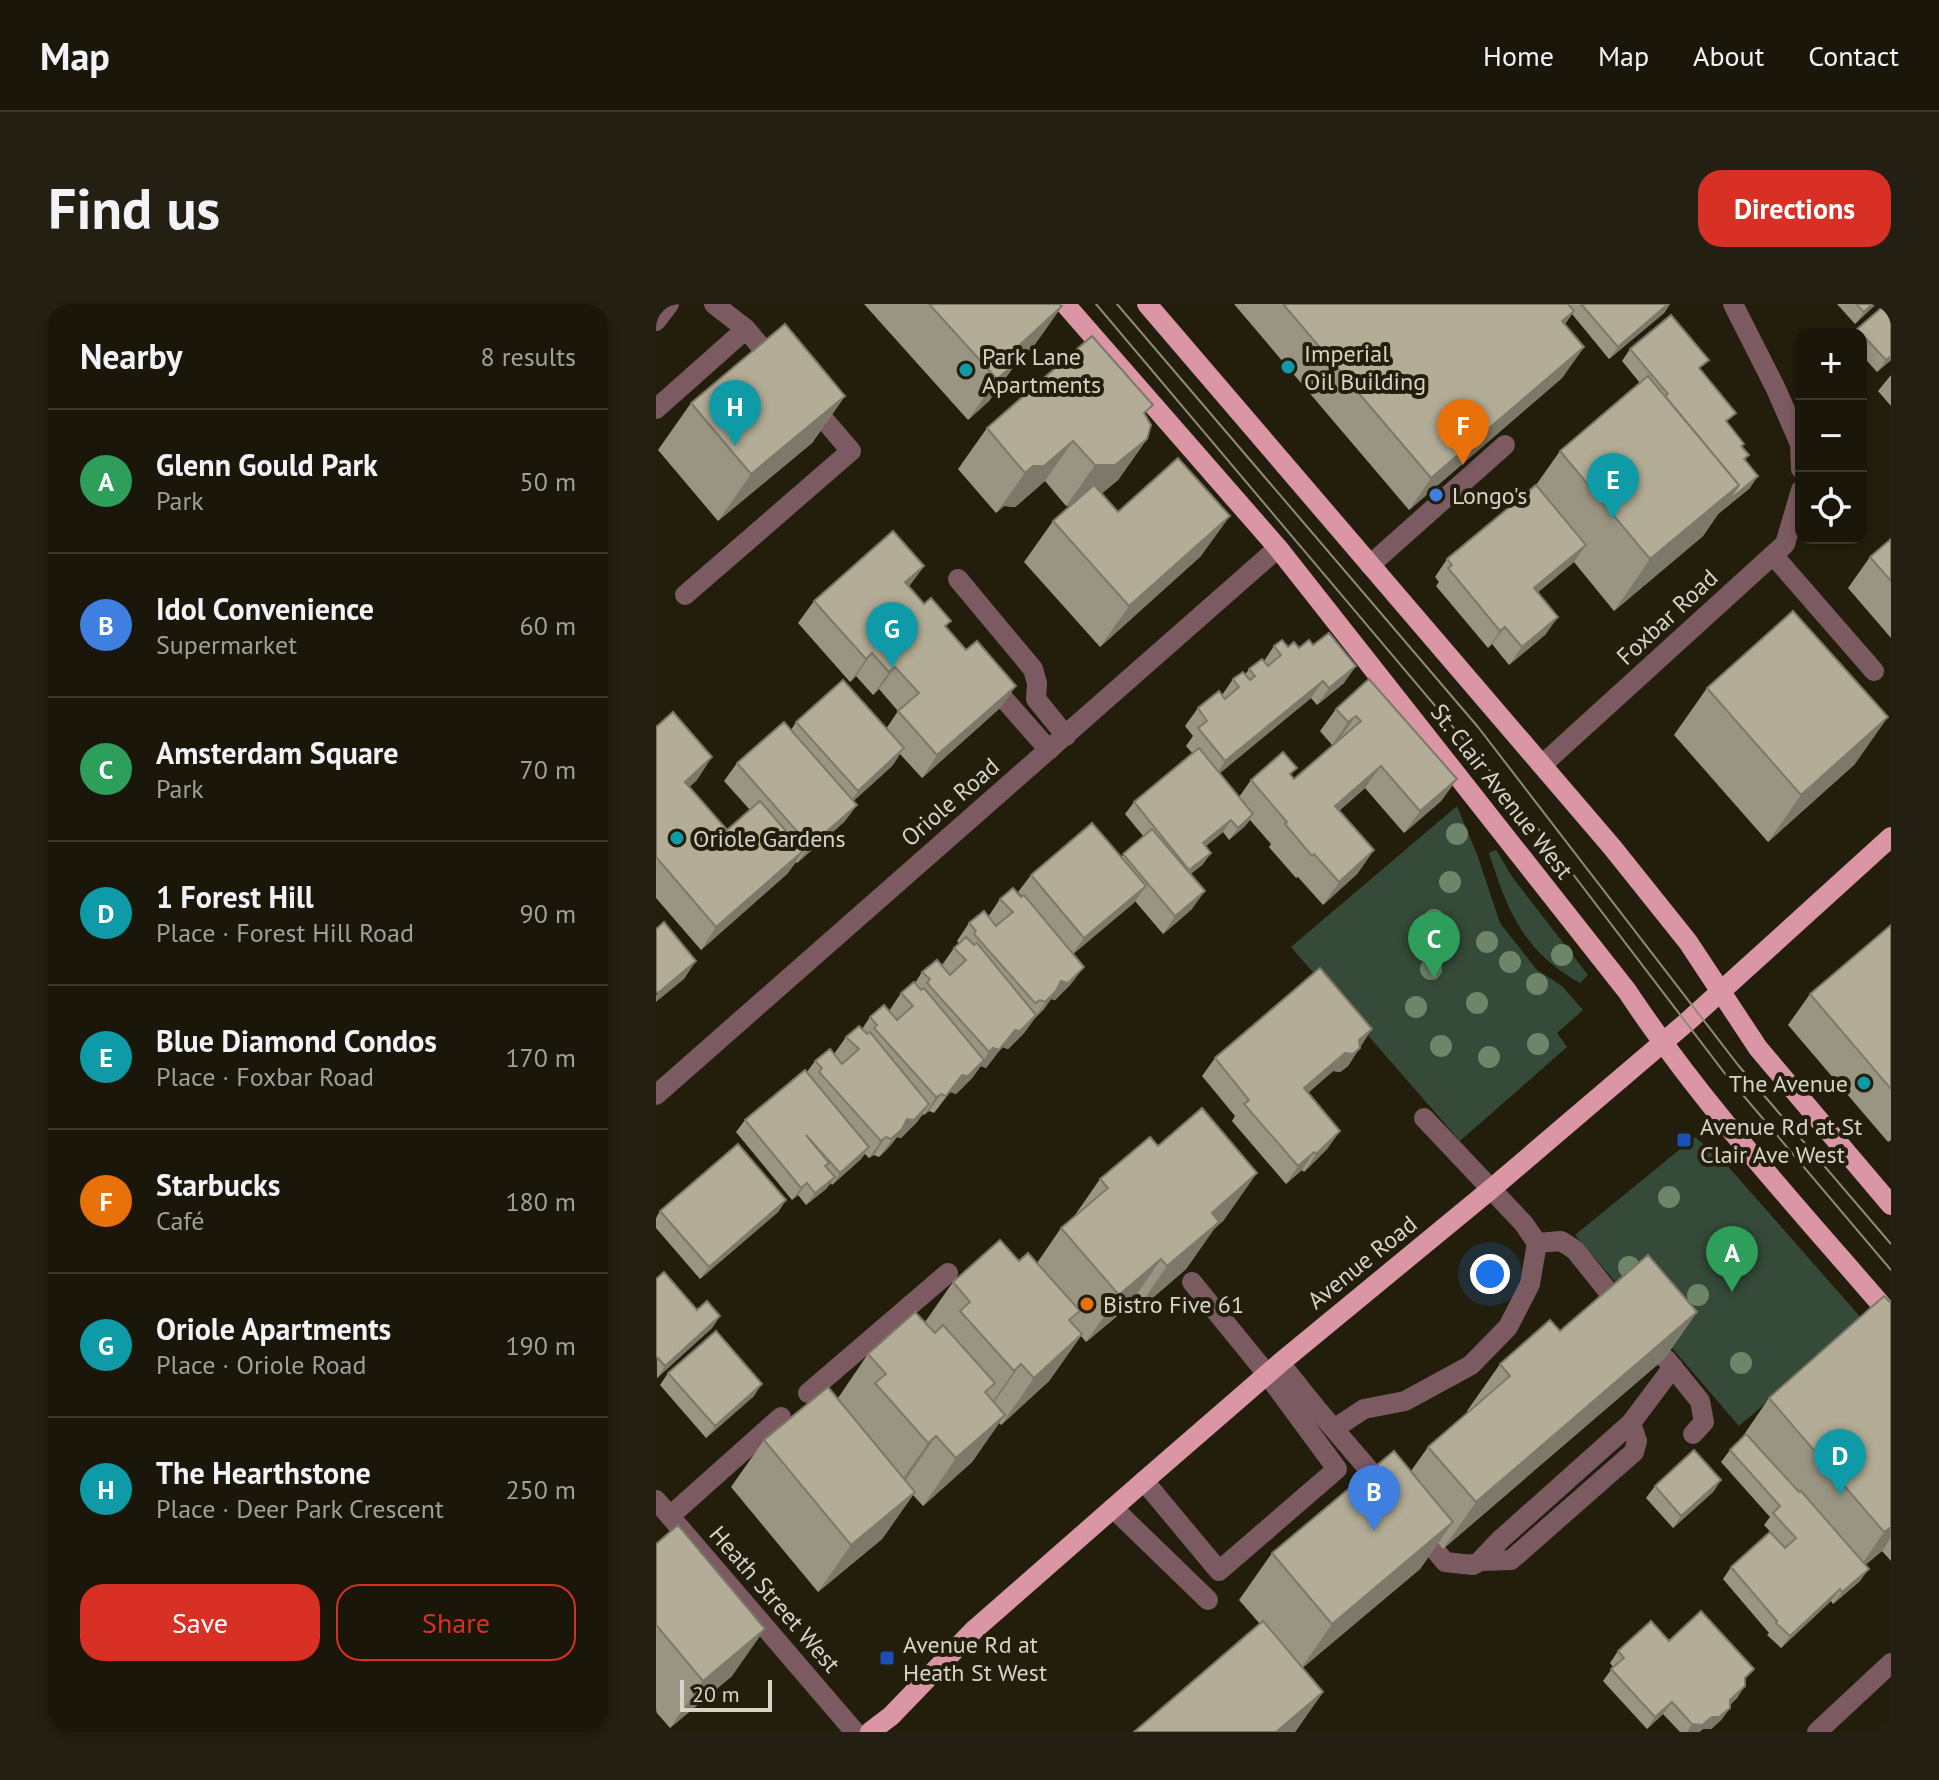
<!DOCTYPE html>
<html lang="en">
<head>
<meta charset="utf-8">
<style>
	:root { --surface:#1a1609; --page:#231f12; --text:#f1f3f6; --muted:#9f9f9c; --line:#38352a; --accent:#d93025 }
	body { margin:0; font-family:"PT Sans",sans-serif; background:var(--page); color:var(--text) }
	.controls { position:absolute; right:24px; top:24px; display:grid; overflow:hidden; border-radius:16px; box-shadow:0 4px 12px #0003 }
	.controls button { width:72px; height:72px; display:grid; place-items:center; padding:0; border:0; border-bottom:2px solid var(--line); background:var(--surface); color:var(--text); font:40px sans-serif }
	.scale { position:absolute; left:24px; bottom:20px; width:92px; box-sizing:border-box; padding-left:8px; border:4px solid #d6d3c7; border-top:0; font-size:22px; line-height:28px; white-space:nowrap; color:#d6d3c7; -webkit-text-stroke:6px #231e0c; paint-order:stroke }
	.you { position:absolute; left:834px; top:970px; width:28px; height:28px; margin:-20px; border:6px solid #fff; border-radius:50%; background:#1a73e8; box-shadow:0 0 0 12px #1a73e833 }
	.badge { display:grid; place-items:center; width:52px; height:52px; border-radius:50%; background:var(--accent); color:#fff; font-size:26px; font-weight:700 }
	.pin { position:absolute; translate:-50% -66px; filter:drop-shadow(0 2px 4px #0008) }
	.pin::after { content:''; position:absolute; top:42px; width:28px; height:24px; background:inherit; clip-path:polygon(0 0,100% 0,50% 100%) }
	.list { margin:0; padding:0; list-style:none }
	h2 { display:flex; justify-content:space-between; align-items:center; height:104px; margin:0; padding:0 32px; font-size:34px }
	h2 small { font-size:26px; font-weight:400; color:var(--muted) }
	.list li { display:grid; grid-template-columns:52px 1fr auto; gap:24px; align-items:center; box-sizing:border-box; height:144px; padding:0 32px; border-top:2px solid var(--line) }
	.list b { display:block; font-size:30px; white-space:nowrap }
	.list p { margin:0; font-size:26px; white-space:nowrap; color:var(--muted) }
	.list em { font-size:26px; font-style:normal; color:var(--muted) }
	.actions { display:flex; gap:16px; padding:24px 32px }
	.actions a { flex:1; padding:18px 0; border:2px solid var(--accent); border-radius:24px; text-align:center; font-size:28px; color:var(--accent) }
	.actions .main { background:var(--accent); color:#fff }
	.icon { flex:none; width:44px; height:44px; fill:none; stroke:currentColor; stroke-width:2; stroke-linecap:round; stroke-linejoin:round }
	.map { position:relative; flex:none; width:1235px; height:1428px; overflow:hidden; border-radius:24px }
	header { display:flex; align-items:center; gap:48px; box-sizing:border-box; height:112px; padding:0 40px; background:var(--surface); border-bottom:2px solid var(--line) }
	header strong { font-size:38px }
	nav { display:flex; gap:44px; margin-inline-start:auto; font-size:28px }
	.intro { display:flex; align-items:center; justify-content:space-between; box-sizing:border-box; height:192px; padding:0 48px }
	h1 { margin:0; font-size:56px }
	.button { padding:20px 36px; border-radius:24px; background:var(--accent); color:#fff; font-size:28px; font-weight:700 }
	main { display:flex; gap:48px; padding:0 48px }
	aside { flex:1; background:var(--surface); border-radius:24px; box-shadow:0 4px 12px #0003 }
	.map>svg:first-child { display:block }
</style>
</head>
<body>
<header>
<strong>Map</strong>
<nav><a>Home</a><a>Map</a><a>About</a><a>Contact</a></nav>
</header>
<div class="intro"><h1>Find us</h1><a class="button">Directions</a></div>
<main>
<aside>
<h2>Nearby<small>8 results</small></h2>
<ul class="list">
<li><span class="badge" style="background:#2e9e5b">A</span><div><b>Glenn Gould Park</b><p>Park</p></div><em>50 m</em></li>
<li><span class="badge" style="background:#3f7fe0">B</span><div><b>Idol Convenience</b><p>Supermarket</p></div><em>60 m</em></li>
<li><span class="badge" style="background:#2e9e5b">C</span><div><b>Amsterdam Square</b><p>Park</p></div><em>70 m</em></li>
<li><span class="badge" style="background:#0f9aa8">D</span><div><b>1 Forest Hill</b><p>Place · Forest Hill Road</p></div><em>90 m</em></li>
<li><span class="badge" style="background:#0f9aa8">E</span><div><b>Blue Diamond Condos</b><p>Place · Foxbar Road</p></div><em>170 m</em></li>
<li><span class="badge" style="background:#e8710a">F</span><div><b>Starbucks</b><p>Café</p></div><em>180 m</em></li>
<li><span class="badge" style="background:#0f9aa8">G</span><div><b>Oriole Apartments</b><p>Place · Oriole Road</p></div><em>190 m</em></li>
<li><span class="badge" style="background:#0f9aa8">H</span><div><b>The Hearthstone</b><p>Place · Deer Park Crescent</p></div><em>250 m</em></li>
</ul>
<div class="actions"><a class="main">Save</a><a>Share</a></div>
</aside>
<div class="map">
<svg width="1235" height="1428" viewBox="0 0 1235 1428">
	<rect width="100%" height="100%" fill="#231e0c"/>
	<!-- green -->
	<path fill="#354a39" d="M801 502 822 553 844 619 881 666 906 682 927 706 901 729 911 743 804 837 635 643Z
		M840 546 857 574 932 671 924 679C867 647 852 608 833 549Z
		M1039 833 1069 859 1207 1016 1083 1122 919 931Z"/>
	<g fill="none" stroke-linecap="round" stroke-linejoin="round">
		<!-- minor -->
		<path stroke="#7c5a61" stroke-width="20" d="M58 0 90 25 121 62
			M1077 0 1120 85 1144 140 1145 165
			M0 17 13 0
			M0 105 90 25
			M1117 251 1218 367
			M714 261 849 141
			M302 275 377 365 381 379 380 395 410 432
			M29 291 195 147 153 98
			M334 379 393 446
			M886 461 1129 240 1145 186
			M0 791 622 244
			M881 939 905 937 919 946 955 991
			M1010 1055 1044 1097 1048 1118 1037 1130
			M624 1059 660 1104 732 1188
			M152 1089 292 969
			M679 1124 708 1105 749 1097 815 1061 852 1023 874 980 881 939 868 920 768 814
			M488 1177 563 1267 681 1165 611 1070 536 978
			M0 1196 199 1428
			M457 1204 552 1296
			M14 1212 125 1113
			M762 1225 789 1258 817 1261 824 1257 855 1256 978 1148 981 1137 975 1119
			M824 1257 844 1236 975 1119 1017 1063
			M1161 1428 1235 1359"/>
		<!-- major -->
		<path stroke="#db96a5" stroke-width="20" d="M409 0 622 244 971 687C1048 803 1144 906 1235 1012
			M491 0 956 543 1032 638 1102 744 1235 901
			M214 1428 235 1412 318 1326 488 1177 624 1059 834 886 1031 718 1235 533"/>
		<!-- tram -->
		<path stroke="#8e8a7c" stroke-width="2" d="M440 0 878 519 1070 771 1235 966
			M461 0 822 423 1082 761 1235 940"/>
	</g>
	<!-- trees -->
	<g fill="#6e8569">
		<circle cx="801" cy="530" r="11"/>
		<circle cx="794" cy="578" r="11"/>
		<circle cx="778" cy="616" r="11"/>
		<circle cx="831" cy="638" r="11"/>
		<circle cx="906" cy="651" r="11"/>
		<circle cx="854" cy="658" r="11"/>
		<circle cx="775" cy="665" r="11"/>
		<circle cx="881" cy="680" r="11"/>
		<circle cx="821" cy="699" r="11"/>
		<circle cx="760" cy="703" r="11"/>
		<circle cx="882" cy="740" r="11"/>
		<circle cx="785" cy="742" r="11"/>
		<circle cx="833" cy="753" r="11"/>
		<circle cx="1013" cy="893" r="11"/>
		<circle cx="973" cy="963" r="11"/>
		<circle cx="1042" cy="991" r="11"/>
		<circle cx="1085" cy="1059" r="11"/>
	</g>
	<!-- wall -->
	<path fill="#9a9582" d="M208 0H403L406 2 377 43 361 58 333 97 312 116Z
		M578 0H1014L1008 9 953 55 916 10 909 20 928 43 906 74 753 206Z
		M1181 0H1220L1199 20Z
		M1201 25 1235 56 1221 68 1205 50V30H1198Z
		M974 45 1045 67 1072 120 1088 140 1086 143 1093 151 1089 156 1094 184 1062 210 1047 232 958 307 918 258 882 288 890 330 853 361 836 340 832 344 780 282 783 278 779 273 791 255 880 181 904 147 984 79 966 57Z
		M1235 71V102L1222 87Z
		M189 92 156 139 62 217 2 146 35 99Z
		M490 111 491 135 462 176 446 189 462 208 545 252 444 343 368 258 397 217 415 202H410L389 177 359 203 348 202 340 209 302 165 331 124Z
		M1235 235V334L1192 284 1214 253Z
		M268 262 253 282 310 346 360 382 344 404 266 474 244 450 236 462 197 497 201 501 188 518 141 559 140 558 131 570 45 646 0 594V423L41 476 33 483 71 526 94 506 68 477 81 459 135 426 140 418 230 425 242 407 223 385 217 391 200 372 194 378 142 319 158 297Z
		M618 342 643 344 688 379 661 401 655 394 563 469 583 493 595 476 635 472 638 475 684 435 676 441 664 427 680 405 713 375 801 475 785 497 748 529 709 484 683 507 702 569 667 601 642 573 640 574 613 543 615 540 594 516 589 522 573 536 567 528 550 542 555 549 546 561 534 570 536 605 507 630 479 597 417 650 415 680 399 696 395 695 388 705 379 714 368 729 352 745 346 743 330 764 325 762 324 763 316 774 300 790 294 788 278 809 273 807 268 811 267 810 261 818 245 834 241 833 234 842 223 853 218 851 213 854 209 850 205 855 176 881 175 879 170 885 150 901 142 891 136 896 80 828 89 816 151 768 159 757 178 750 190 733 206 725 214 713 233 707 245 689 259 679 266 668 286 661 298 644 303 639 301 637 313 619 332 613 344 595 366 592 362 588 375 571 465 553 488 533 469 510 478 498 537 450 530 442 537 432 529 422 542 404 566 391 577 375 589 371 593 365 608 357Z
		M1051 384 1199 460 1112 538 1018 431Z
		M1235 621V836L1232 838 1132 721 1154 690Z
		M704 743 692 762 684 768 677 767 652 789 672 844 648 868 646 866 630 880 576 817 579 812 546 772 559 754Z
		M444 875 568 916 558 925 530 965 478 1010 472 1003 430 1038 425 1032 393 1077 345 1121 343 1119 316 1158 267 1202 257 1191 226 1235 162 1288 75 1183 108 1136 182 1094 212 1050 269 1018 297 978 363 957 381 959 405 924 417 914Z
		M130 896 122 908 44 975 0 924V914L4 907Z
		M0 975 41 1006 64 1012 56 1024 1 1074Z
		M1235 999V1257L1226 1247 1209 1261 1204 1277 1177 1300 1175 1297 1125 1344 1111 1331 1113 1329 1067 1275 1075 1263 1129 1243 1108 1221 1114 1213 1065 1158 1074 1146 1085 1135 1113 1094Z
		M1041 1008 1008 1055 787 1245 782 1239 764 1265 646 1364 667 1388 639 1428H478L604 1320 583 1296 616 1249 755 1167 772 1143 812 1108 811 1107 844 1060 904 1027Z
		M12 1069 98 1092 50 1134 4 1081Z
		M1065 1176 1057 1188 1017 1224 990 1194 999 1182Z
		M0 1240 76 1372 14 1424 0 1408Z
		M1013 1337 1089 1379 1081 1394 1074 1401V1404L1065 1416 1055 1425H1047L1043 1428H1024L1007 1410 991 1425 947 1377 957 1363 954 1359 962 1347Z"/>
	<!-- shaded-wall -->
	<path fill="#7d796a" d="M1012 0H1014L1008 9 953 55 962 43Z
		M1216 0H1220L1199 20 1208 8Z
		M406 2 377 43 361 58 333 97 312 116 341 75 355 49Z
		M918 7 896 39 906 17Z
		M928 43 906 74 753 206 775 174Z
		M1235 52V56L1221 68 1230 56Z
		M189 92 156 139 62 217 95 170Z
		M491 135 462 176 431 202H410L439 161Z
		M417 137 389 177 359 203 348 202 340 209 369 169 377 162Z
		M1102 172 1094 184 1062 210 1047 232 958 307 994 255 1083 181Z
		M574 212 545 252 444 343 473 302Z
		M930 241 918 258 866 302 878 284Z
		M268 262 252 284 249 278Z
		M902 313 890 330 853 361 866 343Z
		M849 323 836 340 832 344 844 327Z
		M216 349 200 372 194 378 210 355Z
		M700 362 688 379 661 401 673 384Z
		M239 363 223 385 217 391 233 368Z
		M667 377 655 394 557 475 569 457Z
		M360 382 344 404 266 474 281 451Z
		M700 412 684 434 676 441 692 418Z
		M1232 413 1199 460 1112 538 1145 491Z
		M248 444 236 462 190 504 202 487Z
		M56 453 41 476 13 501 29 478Z
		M725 462 709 484 663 524 679 502Z
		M801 475 785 497 748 529 764 507Z
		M201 501 188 518 141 559 154 542Z
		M597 510 589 522 573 536 582 524Z
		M575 516 567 528 539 551 547 539Z
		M718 546 702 569 667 601 683 578Z
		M147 547 131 570 45 646 60 623Z
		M555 549 546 561 525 578 533 566Z
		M490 582 478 599 416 651 428 634Z
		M549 587 536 605 507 630 519 612Z
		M40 657 28 675 0 698V691L2 689Z
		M428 663 415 680 399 696 395 695 388 705 379 714 368 729 352 745 346 743 330 764 325 762 324 763 316 774 300 790 294 788 278 809 306 771 323 762 333 748 359 726 379 713 405 677Z
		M716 725 692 762 684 768 677 767 636 802 648 784Z
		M285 790 273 807 268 811 280 793Z
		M273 800 261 818 245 834 241 833 234 842 223 853 251 815Z
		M684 827 672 844 648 868 660 850Z
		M230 833 218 851 213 854 225 837Z
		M213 843 205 855 176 881 184 869Z
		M658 848 646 866 630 880 642 862Z
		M601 869 568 916 558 925 530 965 478 1010 511 962 556 909Z
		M179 873 170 885 150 901 159 889Z
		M151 879 142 891 136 896 145 884Z
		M130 896 122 908 44 975 53 963Z
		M505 955 472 1003 430 1038 463 991Z
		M1041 1008 1008 1055 787 1245 820 1198Z
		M64 1012 56 1024 1 1074 9 1062Z
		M426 1030 393 1077 345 1121 378 1074Z
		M365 1060 332 1107 325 1114 358 1067Z
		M106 1080 98 1092 50 1134 59 1122Z
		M349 1111 316 1158 267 1202 300 1154Z
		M280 1132 247 1180 239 1186 272 1139Z
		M1065 1176 1057 1188 1017 1224 1025 1212Z
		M259 1188 226 1235 162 1288 195 1241Z
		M797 1218 764 1265 643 1367 676 1320Z
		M1235 1223V1234L1226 1247 1200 1269 1228 1228Z
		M1213 1265 1204 1277 1177 1300 1186 1288Z
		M1184 1285 1175 1297 1125 1344 1134 1332Z
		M109 1325 76 1372 14 1424 47 1377Z
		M1089 1382 1081 1394 1065 1408 1074 1396Z
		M667 1388 639 1428H620Z
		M1016 1398 1007 1410 991 1425 999 1413Z
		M1074 1404 1065 1416 1055 1425H1047L1043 1428H1031L1036 1420Z"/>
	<!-- building -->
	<path fill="#b3ad97" stroke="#7d796a" stroke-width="2" d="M273 0H403L406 2 355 49 362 57 341 75Z
		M627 0H912L918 7 906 17 928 43 775 174Z
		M925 0H1012L962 43Z
		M1200 0H1216L1208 8Z
		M1230 0H1235V52L1230 56 1201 25Z
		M1015 11 1053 56 1043 64 1080 109 1070 117 1088 140 1085 142 1093 151 1088 155 1102 172 1071 198 1083 181 1009 92 1012 90 974 45Z
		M129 20 189 92 95 170 35 99Z
		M436 32 497 101 488 109 495 121 491 135 459 161H439L417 137 388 162H377L369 169 331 124Z
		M992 72 1083 181 994 255 904 147Z
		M522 154 574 212 473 302 397 217 438 181 462 208Z
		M880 181 930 241 878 284 902 313 866 343 849 323 844 327 792 264 796 261 791 255Z
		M237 227 268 262 249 278 268 300 275 294 295 317 289 322 310 346 321 337 360 382 281 451 242 407 263 389 239 363 233 368 216 349 210 355 158 297Z
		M1235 235V277L1214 253Z
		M1137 307 1232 413 1145 491 1051 384Z
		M673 329 700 362 673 384 667 377 569 457 542 424 551 417 542 404 563 387 569 395 583 383 577 375 587 368 594 376 599 372 593 365 606 355 612 362 625 351 618 342 626 336 632 343 638 338 643 344 653 336 657 341Z
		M713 375 801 475 764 507 725 462 679 502 718 546 683 578 658 550 656 552 629 520 631 518 595 476 627 448 641 464 634 470 638 475 705 417 700 412 692 418 680 405Z
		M187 376 248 444 202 487 140 418Z
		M17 408 56 453 29 478 71 526 104 497 147 547 60 623 0 553V423Z
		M128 418 201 501 154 542 81 459Z
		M543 444 597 510 582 524 575 516 547 539 555 549 533 566 478 498Z
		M436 519 490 582 428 634 375 571Z
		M496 525 549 587 519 612 467 550Z
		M357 584 365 593 368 591 428 663 412 679 405 677 400 687 389 698 384 696 379 699 318 630 320 627 313 619 328 607 340 622 357 608 344 595Z
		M8 618 40 657 2 689 0 687V625Z
		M1235 621V785L1154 690Z
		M310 633 318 641 321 639 380 711 364 727 359 726 343 746 337 744 333 748 271 679 274 675 266 668 281 656 294 671 310 656 298 644Z
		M664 664 716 725 703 736 704 744 697 750 689 749 648 784 684 827 660 850 658 848 642 862 588 800 593 796 559 754Z
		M258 678 265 686 268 684 328 756 312 772 306 771 290 792 285 790 280 793 218 724 221 721 214 713 228 701 241 716 257 702 245 689Z
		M203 722 211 730 214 728 273 800 258 816 251 815 246 825 235 835 230 833 225 837 163 768 166 764 159 757 174 745 186 760 203 745 190 733Z
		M149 766 213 843 184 869 150 831 173 859 169 862 179 873 159 889 151 879 145 884 89 816Z
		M546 804 601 869 556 909 563 918 511 962 505 955 463 991 405 924 452 884 444 875 494 833 502 842Z
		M82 840 130 896 53 963 4 907Z
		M344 936 363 957 372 949 424 1007 413 1016 426 1030 378 1074 365 1060 358 1067 304 1007 314 998 297 978Z
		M992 951 1041 1008 820 1198 772 1143 854 1072 844 1060 894 1016 904 1027Z
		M8 968 41 1006 51 997 64 1012 9 1062 0 1052V975Z
		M1228 992 1235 999V1223L1228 1228 1113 1094Z
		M259 1008 279 1029 287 1021 339 1079 329 1088 349 1111 300 1154 280 1132 272 1139 219 1079 230 1070 212 1050Z
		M60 1027 106 1080 59 1122 12 1069Z
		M172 1083 259 1188 195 1241 108 1136Z
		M1090 1130 1143 1188 1145 1187 1213 1265 1186 1288 1184 1285 1134 1332 1120 1319 1121 1317 1075 1263 1114 1228 1129 1244 1140 1234 1117 1209 1124 1202 1074 1146Z
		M1038 1146 1065 1176 1025 1212 999 1182Z
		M738 1147 797 1218 676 1320 616 1249Z
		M22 1221 109 1325 47 1377 0 1321V1240Z
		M1045 1307 1098 1365 1089 1374V1382L1074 1396V1404L1063 1413H1056L1046 1421 1036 1420 1016 1398 999 1413 955 1365 968 1354 962 1347 995 1317 1013 1337Z
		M607 1317 667 1388 620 1428H478Z
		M0 1417 7 1425 4 1428H0Z"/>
	<!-- markers -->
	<g fill="#0f9aa8" stroke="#231e0c" stroke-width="3">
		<circle cx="632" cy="63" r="8"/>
		<circle cx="310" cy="66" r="8"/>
		<circle cx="21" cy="534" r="8"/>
		<circle cx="1208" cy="779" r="8"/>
	</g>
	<circle fill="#3f7fe0" stroke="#231e0c" stroke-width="3" cx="780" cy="191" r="8"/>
	<g fill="#1a4fb4" stroke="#231e0c" stroke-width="3">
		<rect x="1020" y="828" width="16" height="16" rx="4"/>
		<rect x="223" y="1346" width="16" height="16" rx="4"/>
	</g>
	<circle fill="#e8710a" stroke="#231e0c" stroke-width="3" cx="431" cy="1000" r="8"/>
	<g text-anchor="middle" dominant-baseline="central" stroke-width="8" stroke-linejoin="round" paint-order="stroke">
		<!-- poi labels -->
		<g font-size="24" fill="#d6d3c7" stroke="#231e0c" text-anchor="start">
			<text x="648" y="49">Imperial<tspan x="648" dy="28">Oil Building</tspan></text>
			<text x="326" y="52">Park Lane<tspan x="326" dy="28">Apartments</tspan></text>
			<text x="796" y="191">Longo's</text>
			<text x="37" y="534">Oriole Gardens</text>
			<text x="1192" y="779" text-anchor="end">The Avenue</text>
			<text x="1044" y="822">Avenue Rd at St<tspan x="1044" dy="28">Clair Ave West</tspan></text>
			<text x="447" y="1000">Bistro Five 61</text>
			<text x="247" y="1340">Avenue Rd at<tspan x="247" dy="28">Heath St West</tspan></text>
		</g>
		<!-- street labels -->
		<g font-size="24" fill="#d6d3c7" stroke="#231e0c">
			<text transform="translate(1011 313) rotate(-43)">Foxbar Road</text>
			<text transform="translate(846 487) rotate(52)">St. Clair Avenue West</text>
			<text transform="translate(294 498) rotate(-41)">Oriole Road</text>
			<text transform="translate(706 958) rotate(-39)">Avenue Road</text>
			<text transform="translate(119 1295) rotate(49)">Heath Street West</text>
		</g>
	</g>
</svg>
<div class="controls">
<button>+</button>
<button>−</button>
<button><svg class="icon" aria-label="locate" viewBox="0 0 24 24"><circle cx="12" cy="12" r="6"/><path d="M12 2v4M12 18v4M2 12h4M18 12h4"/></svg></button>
</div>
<div class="scale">20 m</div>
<div class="you"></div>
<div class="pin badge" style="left:1076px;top:988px;background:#2e9e5b">A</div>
<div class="pin badge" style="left:718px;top:1227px;background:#3f7fe0">B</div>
<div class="pin badge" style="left:778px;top:674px;background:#2e9e5b">C</div>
<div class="pin badge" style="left:1184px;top:1191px;background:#0f9aa8">D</div>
<div class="pin badge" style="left:957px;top:215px;background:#0f9aa8">E</div>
<div class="pin badge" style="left:807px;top:161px;background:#e8710a">F</div>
<div class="pin badge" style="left:236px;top:364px;background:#0f9aa8">G</div>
<div class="pin badge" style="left:79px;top:142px;background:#0f9aa8">H</div>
</div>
</main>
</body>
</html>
